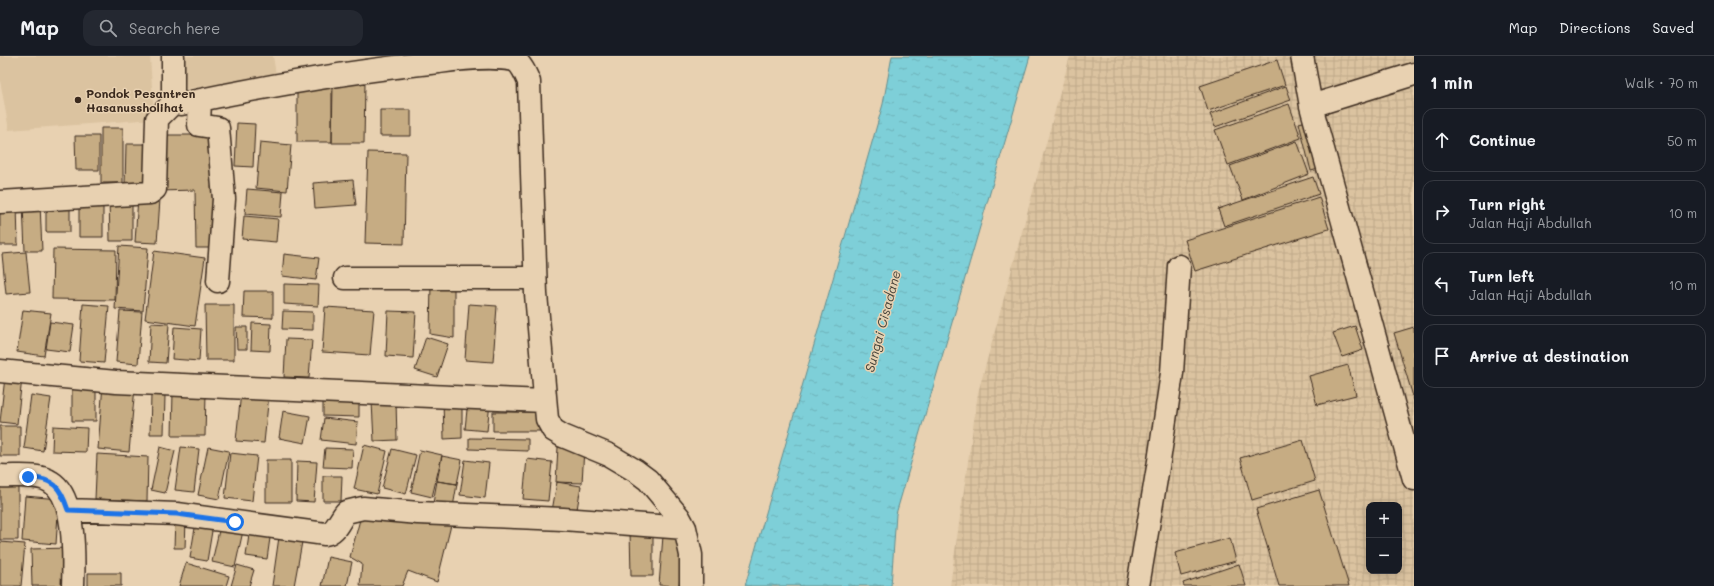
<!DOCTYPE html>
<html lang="en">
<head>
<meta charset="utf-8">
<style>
	:root { --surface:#171b24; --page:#242831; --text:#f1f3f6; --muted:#9ea1a6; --line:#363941 }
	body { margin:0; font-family:Mali,sans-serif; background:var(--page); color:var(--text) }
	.controls { position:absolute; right:12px; bottom:12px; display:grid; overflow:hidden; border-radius:8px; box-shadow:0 2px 10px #0003 }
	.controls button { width:36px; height:36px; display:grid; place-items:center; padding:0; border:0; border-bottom:1px solid var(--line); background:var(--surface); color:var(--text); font:20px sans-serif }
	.stop { position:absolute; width:12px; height:12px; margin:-9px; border:3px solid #1a73e8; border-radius:50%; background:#fff }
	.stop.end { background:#1a73e8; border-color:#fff; box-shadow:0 1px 4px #0008 }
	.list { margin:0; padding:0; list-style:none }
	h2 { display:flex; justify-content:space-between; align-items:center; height:52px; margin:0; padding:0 16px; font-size:17px }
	h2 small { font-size:13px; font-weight:400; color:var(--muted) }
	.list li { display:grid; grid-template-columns:26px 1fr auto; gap:12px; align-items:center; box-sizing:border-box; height:64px; margin:0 8px 8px; padding:0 8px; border:1px solid var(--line); border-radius:12px }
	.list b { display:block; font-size:15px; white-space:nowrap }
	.list p { margin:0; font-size:13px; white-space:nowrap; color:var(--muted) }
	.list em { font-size:13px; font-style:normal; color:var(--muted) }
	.icon { flex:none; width:22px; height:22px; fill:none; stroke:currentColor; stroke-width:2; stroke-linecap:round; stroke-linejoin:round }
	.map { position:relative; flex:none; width:1414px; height:530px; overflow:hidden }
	header { display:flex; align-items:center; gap:24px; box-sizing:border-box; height:56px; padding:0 20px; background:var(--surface); border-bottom:1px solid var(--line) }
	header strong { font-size:19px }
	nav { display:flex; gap:22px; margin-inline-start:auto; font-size:14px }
	.search { width:280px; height:36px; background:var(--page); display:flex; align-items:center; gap:10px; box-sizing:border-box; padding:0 14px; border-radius:12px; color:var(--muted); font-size:15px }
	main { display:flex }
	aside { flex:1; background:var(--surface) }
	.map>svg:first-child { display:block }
</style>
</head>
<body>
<header>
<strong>Map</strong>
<div class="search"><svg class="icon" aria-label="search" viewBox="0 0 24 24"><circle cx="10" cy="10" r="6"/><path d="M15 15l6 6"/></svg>Search here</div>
<nav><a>Map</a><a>Directions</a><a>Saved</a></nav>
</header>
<main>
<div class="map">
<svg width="1414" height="530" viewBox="0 0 1414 530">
	<defs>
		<pattern id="industrial-grid" width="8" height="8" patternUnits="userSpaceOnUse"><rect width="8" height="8" fill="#dbc3a0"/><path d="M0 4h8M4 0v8" fill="none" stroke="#bda889"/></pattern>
		<pattern id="water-ripples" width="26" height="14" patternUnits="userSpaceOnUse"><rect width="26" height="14" fill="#7ecfd8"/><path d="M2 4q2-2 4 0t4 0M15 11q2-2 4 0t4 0" fill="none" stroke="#6eb2b9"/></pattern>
	</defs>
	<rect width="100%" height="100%" fill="#e8d1b1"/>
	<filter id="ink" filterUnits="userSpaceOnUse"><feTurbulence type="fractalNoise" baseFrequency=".025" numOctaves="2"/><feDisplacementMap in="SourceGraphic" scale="8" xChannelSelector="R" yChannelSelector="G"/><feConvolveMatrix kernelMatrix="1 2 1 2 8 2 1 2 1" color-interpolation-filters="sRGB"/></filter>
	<g filter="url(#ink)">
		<!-- built -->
		<path fill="#dbc3a0" d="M0 0H150L154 63 9 74 0 24Z
			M183 0H273L276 19 186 33Z"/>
		<!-- industrial -->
		<path fill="url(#industrial-grid)" fill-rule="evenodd" d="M1070 0H1414V530H950L978 337ZM1369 449H1399V515H1369Z"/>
		<!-- water -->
		<path fill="url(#water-ripples)" stroke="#638d8e" d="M892 0H1030L896 458 891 530H745L883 48Z"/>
		<!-- building -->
		<path fill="#c6ac83" stroke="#3b2a1e" d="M1277 4 1285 29 1208 55 1200 30Z
			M333 26 365 27 364 87H332Z
			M297 27H332V86H297Z
			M1286 30 1291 44 1215 71 1210 58Z
			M1289 48 1301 82 1228 109 1215 74Z
			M380 54H411V80H380Z
			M1314 63 1326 111 1311 115 1299 67Z
			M237 67 255 68 253 111 235 110Z
			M101 72H123V127H101Z
			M159 79H213L218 192H196L195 134 160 135Z
			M75 80H99V114H76Z
			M1297 85 1309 118 1243 144 1230 110Z
			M260 86 291 89 287 135 256 132Z
			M126 88H153L152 131 125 130Z
			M368 96 406 97 404 188 365 187Z
			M1313 121 1319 138 1224 170 1218 153Z
			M353 124 356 149 315 152 313 127Z
			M247 133 283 136 281 161 245 158Z
			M109 141H132V185H110Z
			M138 141 160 143 157 187 135 186Z
			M1319 141 1329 173 1195 215 1185 184Z
			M79 146H103V181H79Z
			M17 147 18 189H0V148Z
			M40 148 42 195H25L23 149Z
			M46 150H70V176H46Z
			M244 160 278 163 276 186 242 183Z
			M119 190 148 192 143 255 115 253Z
			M53 193 116 194 115 244 52 243Z
			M154 195 205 202 195 270 145 263Z
			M26 196 30 236 6 238 2 198Z
			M284 198 319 202 316 224 282 220Z
			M454 225V282L430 278 431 228Z
			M284 228 319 229 318 250 284 248Z
			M244 235H273V262L243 261Z
			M83 248 109 250 104 307 79 305Z
			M469 248 497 250 493 306 465 304Z
			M205 249H234V304H206Z
			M325 251 374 254 370 299 322 296Z
			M23 254 51 257 44 300 17 296Z
			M120 255 142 256 138 308 116 306Z
			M283 255 313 256V274L282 273Z
			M388 255 416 256 413 302 386 300Z
			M50 266 74 269 70 296 46 293Z
			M151 267 169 268 166 307 149 306Z
			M252 267 271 268 270 295 251 294Z
			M1355 270 1363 294 1342 301 1333 277Z
			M174 271 201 273 199 305 172 303Z
			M236 271H247V293H237Z
			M1414 271V344L1394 277Z
			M426 281 448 288 437 321 415 314Z
			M286 283 312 284 309 322 284 321Z
			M1348 309 1356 339 1317 349 1309 320Z
			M5 321 22 322 17 368 0 366Z
			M72 326H96V365H72Z
			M103 328 135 331 129 396 98 393Z
			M173 336 206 337 205 380H172Z
			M241 336 269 338 264 387 236 385Z
			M31 339 51 342 43 395 24 392Z
			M151 339H165L164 378H150Z
			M462 342V382L444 383 443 343Z
			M323 344H359V361L323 360Z
			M468 344 490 347 487 375 465 373Z
			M396 345 397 384 374 385 372 346Z
			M283 355 310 360 305 387 279 382Z
			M493 356H541V375H493Z
			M324 362 358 366 356 388 321 384Z
			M0 370H20V400H0Z
			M53 370 87 372 86 396 52 395Z
			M469 382 528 383V395L469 393Z
			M1303 384 1315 425 1252 444 1240 402Z
			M364 389 387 395 377 438 354 433Z
			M160 391 175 395 165 437 151 434Z
			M181 391 199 393 194 436 175 434Z
			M208 391 229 395 219 443 198 439Z
			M558 391 584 392 582 427 556 426Z
			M325 392 353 393 352 412 323 411Z
			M392 393 416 399 406 438 382 432Z
			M420 394 442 399 432 441 411 436Z
			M230 397 257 400 252 445 225 442Z
			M97 398 148 401 147 445 95 443Z
			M442 400 462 404 457 428 437 425Z
			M527 403 552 406 548 445 523 443Z
			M266 404H291V446H266Z
			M465 404 489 407 485 442 460 439Z
			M297 405 317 406 314 446 296 445Z
			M323 420H342L341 445H323Z
			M437 425 457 428 453 451 433 447Z
			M557 426 581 430 576 459 552 455Z
			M0 429H18V484H0Z
			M1319 434 1349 530H1279L1256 453Z
			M25 440 59 443 56 488 22 485Z
			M362 456 451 469 437 526 408 515 402 530H360L362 508 350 501Z
			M175 463 186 464 185 492H174Z
			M196 466 213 469 207 505 190 502Z
			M220 470 243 475 235 511 212 506Z
			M250 472 271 475 267 503 246 500Z
			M630 474H653V520H631Z
			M663 480 683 482 679 530 659 529Z
			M279 481 302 486 294 530H272Z
			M1230 482 1236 505 1181 520 1175 497Z
			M0 486 25 488 21 530H0Z
			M69 492 70 530H32L31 493Z
			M328 501 352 506 347 530H322Z
			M186 507 229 520 226 530H179Z
			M1239 508 1246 530H1184L1183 527Z
			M237 509 254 514 249 530H231Z
			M88 517H121V530H88Z"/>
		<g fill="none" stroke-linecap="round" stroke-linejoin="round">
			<defs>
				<path id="minor" d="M173 0V40L175 45 181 48C266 30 352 15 439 6 460 3 494 0 514 4 521 7 526 19 529 26L536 238 547 363 553 374 563 380 609 399 636 415 648 424 679 461 685 472 691 499V530
					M1302 0 1311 50 1414 423
					M200 44 199 69 218 72 224 143 218 225
					M1311 50 1414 18
					M0 146 150 137 155 133 157 63 175 45
					M345 222H535
					M0 315 116 326 544 345
					M0 420C15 421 38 417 51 426 76 441 74 504 73 530
					M68 454 177 458 325 478C336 477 339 464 346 456L363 452 418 457 563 463 685 472
					M1138 530 1159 405 1172 317 1179 210"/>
			</defs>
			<!-- minor casing -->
			<use href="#minor" stroke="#3b2a1e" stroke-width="25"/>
			<!-- minor -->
			<use href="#minor" stroke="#e8d1b1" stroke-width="22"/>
		</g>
	</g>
	<g fill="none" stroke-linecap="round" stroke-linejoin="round" filter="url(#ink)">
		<!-- route -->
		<path stroke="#1a73e8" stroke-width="5" d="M28 421C54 423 60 430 68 454L177 458 235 466"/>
	</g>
	<!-- markers -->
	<circle fill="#3b2a1e" stroke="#e8d1b1" stroke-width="1.5" cx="78" cy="44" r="4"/>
	<g text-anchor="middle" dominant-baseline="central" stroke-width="3" stroke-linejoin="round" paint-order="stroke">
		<!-- poi labels -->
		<g font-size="12" font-weight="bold" fill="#3b2a1e" stroke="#e8d1b1" text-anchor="start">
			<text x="86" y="37">Pondok Pesantren<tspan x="86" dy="14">Hasanussholihat</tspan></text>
		</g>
		<!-- water labels -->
		<g font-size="13" font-style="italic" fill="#45433a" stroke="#e8d1b1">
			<text transform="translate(882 265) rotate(-75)">Sungai Cisadane</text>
		</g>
	</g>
</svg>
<div class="controls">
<button>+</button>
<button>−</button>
</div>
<div class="stop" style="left:235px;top:466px"></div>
<div class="stop end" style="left:28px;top:421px"></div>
</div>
<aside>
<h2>1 min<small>Walk · 70 m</small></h2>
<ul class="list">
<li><svg class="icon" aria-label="ahead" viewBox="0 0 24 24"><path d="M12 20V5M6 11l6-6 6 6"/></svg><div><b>Continue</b></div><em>50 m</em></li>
<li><svg class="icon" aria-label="right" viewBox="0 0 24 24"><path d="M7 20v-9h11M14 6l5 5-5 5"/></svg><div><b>Turn right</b><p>Jalan Haji Abdullah</p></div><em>10 m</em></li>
<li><svg class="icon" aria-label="left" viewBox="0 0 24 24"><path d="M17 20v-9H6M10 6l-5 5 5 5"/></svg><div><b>Turn left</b><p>Jalan Haji Abdullah</p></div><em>10 m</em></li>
<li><svg class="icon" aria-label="arrive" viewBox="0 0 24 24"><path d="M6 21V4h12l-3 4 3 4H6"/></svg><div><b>Arrive at destination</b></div></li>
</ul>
</aside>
</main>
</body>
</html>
